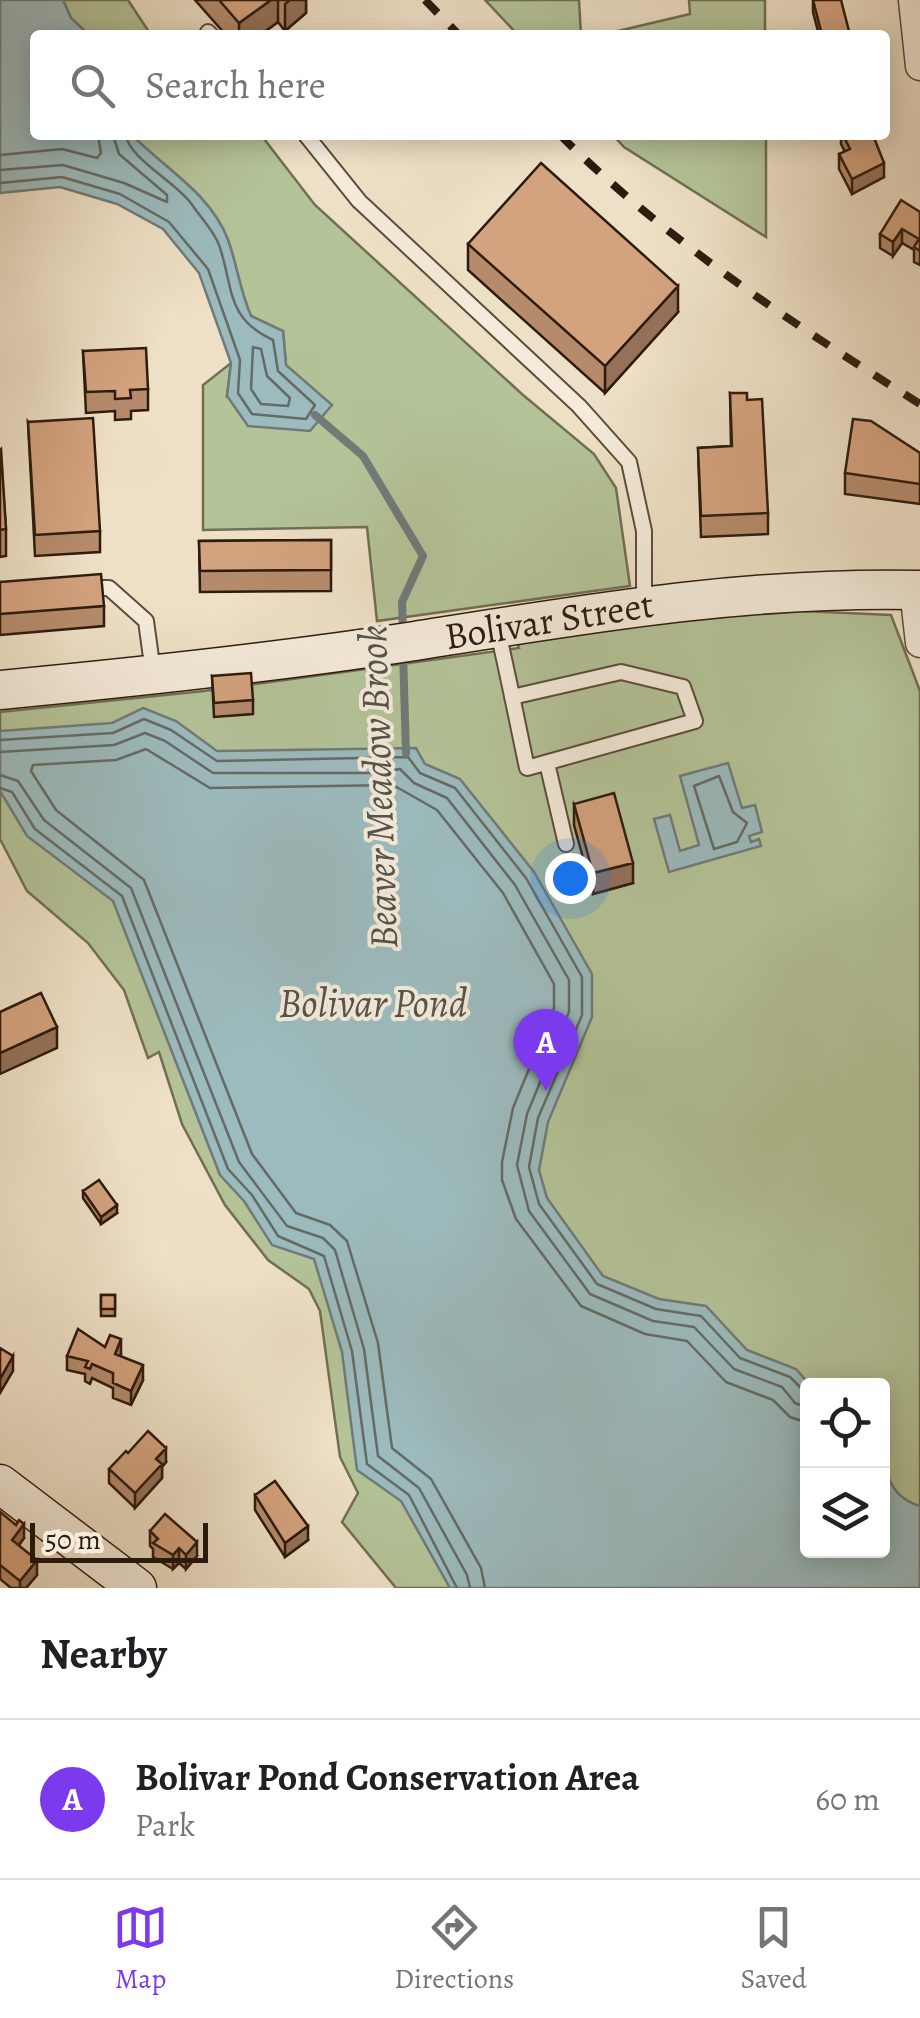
<!DOCTYPE html>
<html lang="en">
<head>
<meta charset="utf-8">
<style>
	:root { --surface:#fff; --page:#f6f6f6; --text:#202124; --muted:#757577; --line:#e0e0e0; --accent:#7c3aed }
	body { margin:0; font-family:Alegreya,serif; background:var(--page); color:var(--text) }
	.controls { position:absolute; right:30px; bottom:30px; display:grid; overflow:hidden; border-radius:10px; box-shadow:0 5px 25px #0003 }
	.controls button { width:90px; height:90px; display:grid; place-items:center; padding:0; border:0; border-bottom:2px solid var(--line); background:var(--surface); color:var(--text); font:50px sans-serif }
	.scale { position:absolute; left:30px; bottom:25px; width:178px; box-sizing:border-box; padding-left:10px; border:5px solid #2d1b0e; border-top:0; font-size:28px; line-height:35px; white-space:nowrap; color:#2d1b0e; -webkit-text-stroke:8px #f4ebda; paint-order:stroke }
	.you { position:absolute; left:570px; top:878px; width:35px; height:35px; margin:-25px; border:8px solid #fff; border-radius:50%; background:#1a73e8; box-shadow:0 0 0 15px #1a73e833 }
	.badge { display:grid; place-items:center; width:65px; height:65px; border-radius:50%; background:var(--accent); color:#fff; font-size:32px; font-weight:700 }
	.pin { position:absolute; translate:-50% -82px; filter:drop-shadow(0 2px 5px #0008) }
	.pin::after { content:''; position:absolute; top:52px; width:35px; height:30px; background:inherit; clip-path:polygon(0 0,100% 0,50% 100%) }
	.list { margin:0; padding:0; list-style:none }
	h2 { display:flex; justify-content:space-between; align-items:center; height:130px; margin:0; padding:0 40px; font-size:42px }
	h2 small { font-size:32px; font-weight:400; color:var(--muted) }
	.list li { display:grid; grid-template-columns:65px 1fr auto; gap:30px; align-items:center; box-sizing:border-box; height:160px; padding:0 40px; border-top:2px solid var(--line) }
	.list b { display:block; font-size:38px; white-space:nowrap }
	.list p { margin:0; font-size:32px; white-space:nowrap; color:var(--muted) }
	.list em { font-size:32px; font-style:normal; color:var(--muted) }
	.icon { flex:none; width:55px; height:55px; fill:none; stroke:currentColor; stroke-width:2; stroke-linecap:round; stroke-linejoin:round }
	.map { position:relative; flex:none; width:920px; height:1588px; overflow:hidden }
	.search { position:absolute; background:var(--surface); box-shadow:0 5px 25px #0003; left:30px; right:30px; top:30px; height:110px; display:flex; align-items:center; gap:25px; box-sizing:border-box; padding:0 35px; border-radius:10px; color:var(--muted); font-size:38px }
	.sheet { height:290px; background:var(--surface) }
	nav { display:flex; justify-content:space-around; align-items:center; box-sizing:border-box; height:140px; border-top:2px solid var(--line); background:var(--surface); font-size:28px; color:var(--muted) }
	nav a { display:grid; justify-items:center; gap:5px }
	nav .on { color:var(--accent) }
	.map>svg:first-child { display:block }
</style>
</head>
<body>
<div class="map">
<svg width="920" height="1588" viewBox="0 0 920 1588">
	<rect width="100%" height="100%" fill="#eee0c6"/>
	<filter id="stains"><feTurbulence type="fractalNoise" baseFrequency=".002" numOctaves="4"/><feColorMatrix values="0 0 0 0 .2 0 0 0 0 .09 0 0 0 0 .02 0 0 0 .5 -.17"/></filter>
	<radialGradient id="worn" r=".72"><stop offset=".6" stop-color="#630" stop-opacity="0"/><stop offset="1" stop-color="#630" stop-opacity=".3"/></radialGradient>
	<!-- green -->
	<path fill="#b4c398" stroke="#706f53" stroke-width="2.5" fill-rule="evenodd" d="M63 0H128L151 35H89L71 18Z
		M485 0H579L581 35H518Z
		M689 0H765V35H601L690 14Z
		M132 135H261L315 205 523 395 594 454 616 488 630 586 377 621 367 527 203 530V385L231 363 227 396 286 365 283 331 251 316C240 291 237 265 228 240 210 193 165 169 132 135Z
		M613 135H766V237L624 147Z
		M735 608 891 615 920 691V1588H396L342 1522 358 1493 340 1457 320 1311 309 1289 268 1260 225 1205 182 1124 159 1052 148 1058 124 990 88 943 27 891 0 839V712L204 691 519 648 513 632ZM808 1386H882V1550H808Z"/>
	<!-- water -->
	<path fill="#9cbbbe" stroke="#707b78" stroke-width="2.5" d="M0 0H63L71 18 89 35H35V135H132C165 169 210 193 228 240 237 265 240 291 251 316L283 331 286 365 332 405 310 431 248 426 227 396 231 363 199 273 163 229 117 204 60 187 0 193Z
		M143 708 176 721 217 751 416 748 425 764 460 779 534 872 592 974V1017L548 1122 539 1170 547 1198 603 1276 659 1299 706 1306 747 1350 796 1369 810 1385 808 1550H882L883 1418C884 1454 879 1494 920 1506V1588H450L401 1501 357 1470 342 1352 314 1259 272 1245 244 1201 220 1175 113 901 27 836 0 791V731L112 723Z
		M728 763 742 808 755 805 762 832 749 836 751 842 759 839 761 846 669 872 654 819 670 815 680 851 699 845 680 776Z"/>
	<g fill="none" stroke-linecap="round" stroke-linejoin="round">
		<!-- shore -->
		<path stroke="#646b66" stroke-width="2.5" d="M0 155 62 149 97 158 101 153 98 135
			M0 170 63 165 124 183 167 202V195L119 154 113 135
			M0 183 62 177 120 194 169 222 208 269 240 360 238 393 252 414 306 419 315 405 278 371 273 340C225 318 234 287 219 245 214 231 201 218 193 206 179 184 128 158 126 135
			M253 347 261 349 267 376 290 398 288 406 261 404 251 389Z
			M0 740 113 733 144 719 171 730 217 761 408 757 420 773 455 788 526 878 582 977V1015L538 1118 529 1167 539 1204 597 1284 656 1309 701 1316 740 1358 790 1377 808 1395
			M0 752 114 745 145 733 165 741 213 773H376L400 769 414 783 447 798 515 885 569 980V1012L527 1114 517 1165 529 1211 590 1294 653 1321 694 1327 734 1369 782 1387 795 1403 808 1408
			M0 775 18 781 44 820 131 888 239 1162 287 1226 323 1238 335 1250 364 1349 378 1456 419 1488 467 1575 470 1588
			M719 776 733 812 747 823 737 842 714 849 694 786Z
			M0 788 12 792 35 829 122 896 228 1169 252 1195 278 1236 324 1256 352 1351 367 1464 409 1495 457 1588
			M485 1588 481 1568 431 1479 392 1448 378 1343 347 1241 330 1225 296 1213 252 1154 144 880 56 810 31 771 33 765 116 760 146 749 210 788 393 785 437 810 503 893 554 984V1008L513 1108 502 1162V1180L516 1219 581 1306 645 1334 687 1341 726 1382 773 1400 790 1417 808 1423"/>
		<!-- stream -->
		<path stroke="#707b78" stroke-width="8" d="M315 415 363 456 423 556 402 602 403 633
			M403 652 406 753"/>
		<defs>
			<path id="lane" d="M208 32 211 35
				M306 135 359 201 579 406 629 462 644 531V603
				M87 588H109L146 621 153 672
				M497 628C508 674 517 721 527 768L695 721 683 687 621 672 512 697
				M547 763 566 844"/>
			<path id="street" d="M913 0 920 66
				M914 590 920 643"/>
			<path id="secondary" d="M0 690C138 677 278 662 415 641 584 614 748 586 920 590
				M0 1484 137 1588"/>
		</defs>
		<!-- lane casing -->
		<use href="#lane" stroke="#5d4c3c" stroke-width="18"/>
		<!-- street casing -->
		<use href="#street" stroke="#5d4c3c" stroke-width="31"/>
		<!-- secondary casing -->
		<use href="#secondary" stroke="#2d1b0e" stroke-width="41"/>
		<!-- lane -->
		<use href="#lane" stroke="#f4ebda" stroke-width="14"/>
		<!-- street -->
		<use href="#street" stroke="#f4ebda" stroke-width="28"/>
		<!-- secondary -->
		<use href="#secondary" stroke="#f4ebda" stroke-width="38"/>
		<!-- rail -->
		<path stroke="#2d1b0e" stroke-width="8" stroke-dasharray="18 18" stroke-linecap="butt" d="M425 0 459 35
			M560 135C667 241 793 324 920 404"/>
	</g>
	<!-- wall -->
	<path fill="#b58b6c" stroke="#2d1b0e" stroke-width="2.5" d="M195 0H306V13L285 31 278 22 260 35H226Z
		M813 0 850 35H819L813 12Z
		M841 135H873L884 177 852 194 839 169V154L845 152 841 144Z
		M920 212V265L914 262V250L902 243 893 256 880 248V234Z
		M468 244 678 312 605 393 468 270Z
		M83 351 148 389V410L131 411V419L115 420V411L86 413Z
		M730 393 747 400 768 513V534L701 537 698 448 731 446Z
		M28 422 100 531V552L35 556Z
		M0 450 6 529V556L0 557Z
		M920 453V504L845 494V473Z
		M331 540V591L200 592 199 541Z
		M0 582 104 606V626L0 635Z
		M212 676 253 700V714L214 717Z
		M574 804 633 883 593 894 574 825Z
		M83 1191 117 1213 101 1224 83 1198Z
		M101 1295H115V1316H101Z
		M105 1347 121 1354 120 1356 143 1380 131 1405 113 1398V1388L92 1378 90 1384 85 1381V1374L67 1370V1356Z
		M128 1453 166 1462 162 1467V1478L135 1508 109 1483V1469Z
		M255 1495 308 1540 285 1557 255 1510Z
		M0 1512 24 1538 19 1545 37 1575 26 1588H11L0 1579Z
		M150 1531 197 1556 186 1569 179 1563 173 1569 153 1557V1549L150 1546Z"/>
	<!-- shaded-wall -->
	<path fill="#947158" stroke="#2d1b0e" stroke-width="2.5" d="M271 0H278V22L260 35H239V23Z
		M290 0H306V13L285 31V4Z
		M884 163V177L852 194V179Z
		M902 229V243L893 256V242Z
		M678 286V312L605 393V366Z
		M633 863V883L593 894V873Z
		M57 1027V1048L0 1074V1053Z
		M117 1205V1213L101 1224V1217Z
		M121 1339V1354L115 1368V1354Z
		M13 1356V1371L0 1393V1379Z
		M143 1365V1380L131 1405V1391Z
		M166 1448V1462L162 1467V1478L135 1508V1493L156 1459Z
		M24 1524V1538L12 1554V1540Z
		M308 1526V1540L285 1557V1543Z
		M197 1542V1556L186 1569V1555Z
		M179 1548V1563L173 1569V1555Z
		M37 1560V1575L26 1588H20V1581Z"/>
	<!-- building -->
	<path fill="#d3a27e" stroke="#2d1b0e" stroke-width="2.5" d="M219 0H271L239 23Z
		M813 0H841L850 35H822Z
		M843 135H873L884 163 852 179 839 154 850 149Z
		M541 163 678 286 605 366 468 244Z
		M901 200 920 212V251L914 247 919 239 902 229 893 242 880 234Z
		M146 348 148 389 130 390 131 398 115 399V391L86 392 83 351Z
		M730 393H747V400L762 399 768 513 701 516 698 448 732 446Z
		M93 418 100 531 35 535 28 422Z
		M853 419 871 421 920 453V484L845 473Z
		M1 449 6 529 0 530V450Z
		M331 540V570L200 571 199 541Z
		M101 574 104 606 0 614V582Z
		M251 673 253 700 214 703 212 676Z
		M614 793 633 863 593 873 574 804Z
		M41 993 57 1027 0 1053V1012Z
		M99 1180 117 1205 101 1217 83 1191Z
		M101 1295H115V1309H101Z
		M78 1329 105 1347 110 1335 121 1339 115 1354 143 1365 131 1391 113 1383V1373L92 1364 90 1369 85 1367 88 1361 67 1356Z
		M0 1348 13 1356 0 1379Z
		M148 1431 166 1448 156 1459 162 1464 135 1493 109 1469 126 1451 128 1453Z
		M275 1481 308 1526 285 1543 255 1495Z
		M0 1512 16 1525 19 1520 24 1524 12 1540 37 1560 20 1581 0 1565Z
		M165 1514 197 1542 186 1555 179 1548 173 1555 153 1543 158 1539 150 1531Z"/>
	<g text-anchor="middle" dominant-baseline="central" stroke-width="8" stroke-linejoin="round" paint-order="stroke">
		<!-- street labels -->
		<g font-size="38" fill="#2d1b0e" stroke="#f4ebda">
			<text transform="translate(549 620) rotate(-9)">Bolivar Street</text>
		</g>
		<!-- water labels -->
		<g font-size="40" font-style="italic" fill="#54534c" stroke="#f4ebda">
			<text transform="translate(378 787) rotate(-92)">Beaver Meadow Brook</text>
			<text x="373" y="1003">Bolivar Pond</text>
		</g>
	</g>
	<rect width="100%" height="100%" filter="url(#stains)"/>
	<rect width="100%" height="100%" fill="url(#worn)"/>
</svg>
<div class="controls">
<button><svg class="icon" aria-label="locate" viewBox="0 0 24 24"><circle cx="12" cy="12" r="6"/><path d="M12 2v4M12 18v4M2 12h4M18 12h4"/></svg></button>
<button><svg class="icon" aria-label="layers" viewBox="0 0 24 24"><path d="M12 4l9 5-9 5-9-5zM3 14l9 5 9-5"/></svg></button>
</div>
<div class="scale">50 m</div>
<div class="you"></div>
<div class="pin badge" style="left:546px;top:1091px">A</div>
<div class="search"><svg class="icon" aria-label="search" viewBox="0 0 24 24"><circle cx="10" cy="10" r="6"/><path d="M15 15l6 6"/></svg>Search here</div>
</div>
<section class="sheet">
<h2>Nearby<small></small></h2>
<ul class="list">
<li><span class="badge">A</span><div><b>Bolivar Pond Conservation Area</b><p>Park</p></div><em>60 m</em></li>
</ul>
</section>
<nav>
<a class="on"><svg class="icon" aria-label="map" viewBox="0 0 24 24"><path d="M3 6l6-2 6 2 6-2v14l-6 2-6-2-6 2zM9 4v14M15 6v14"/></svg>Map</a>
<a><svg class="icon" aria-label="directions" viewBox="0 0 24 24"><path d="M12 3l9 9-9 9-9-9zM9 14v-3h6M13 9l2 2-2 2"/></svg>Directions</a>
<a><svg class="icon" aria-label="saved" viewBox="0 0 24 24"><path d="M7 4h10v16l-5-4-5 4z"/></svg>Saved</a>
</nav>
</body>
</html>
